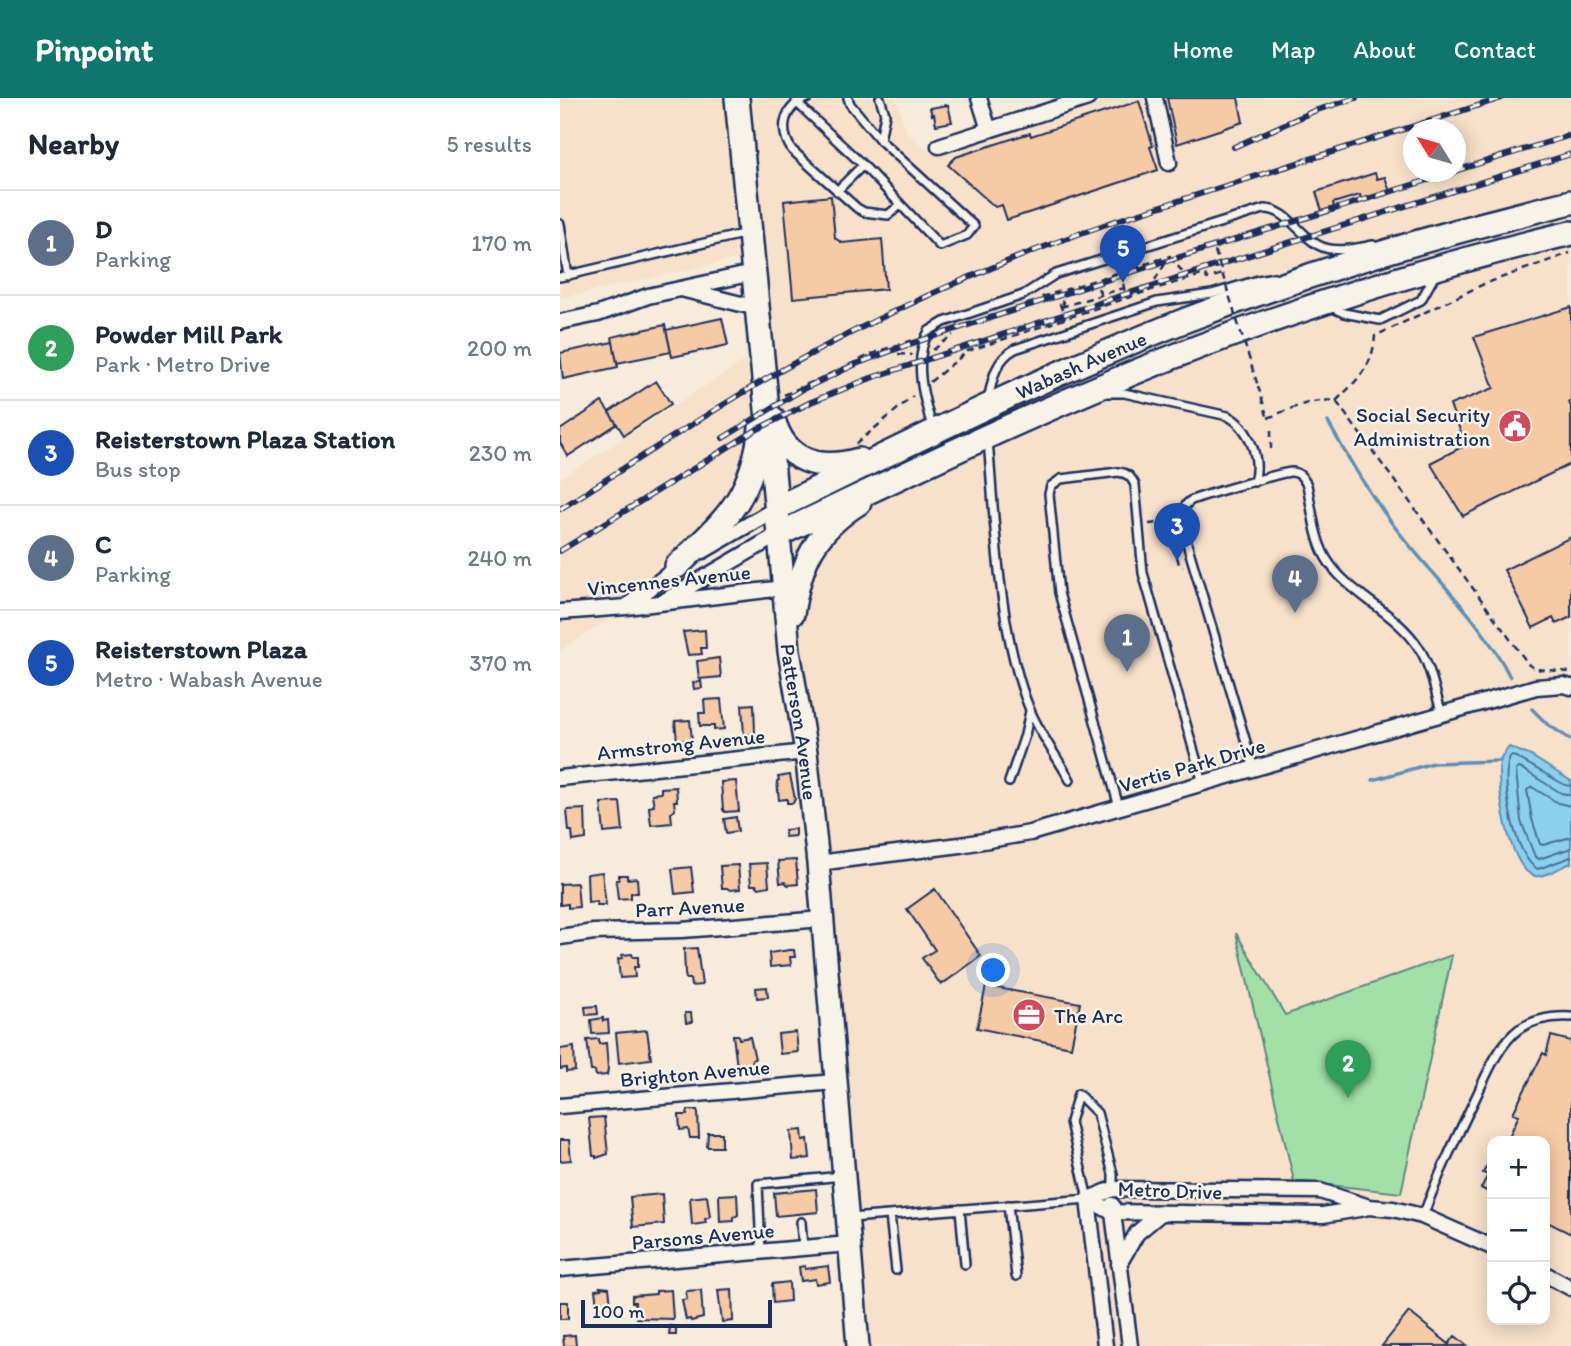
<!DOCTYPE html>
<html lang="en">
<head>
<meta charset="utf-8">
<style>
	:root { --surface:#fff; --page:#f2f2f3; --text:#1f2937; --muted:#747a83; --line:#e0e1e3; --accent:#0f766e }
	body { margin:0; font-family:Itim,sans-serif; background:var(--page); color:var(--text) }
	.controls { position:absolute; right:21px; bottom:21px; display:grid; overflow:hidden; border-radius:14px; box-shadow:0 4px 18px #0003 }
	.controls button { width:63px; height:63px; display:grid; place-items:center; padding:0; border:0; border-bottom:2px solid var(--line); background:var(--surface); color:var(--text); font:35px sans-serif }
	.compass { position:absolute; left:843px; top:21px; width:63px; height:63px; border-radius:50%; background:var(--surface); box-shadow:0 4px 18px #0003; rotate:307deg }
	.scale { position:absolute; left:21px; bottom:18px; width:191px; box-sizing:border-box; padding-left:7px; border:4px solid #1b2f5e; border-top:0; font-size:19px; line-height:24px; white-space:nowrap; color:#1b2f5e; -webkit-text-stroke:5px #f7f3e8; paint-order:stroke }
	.you { position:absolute; left:434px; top:873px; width:24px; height:24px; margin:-18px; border:5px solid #fff; border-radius:50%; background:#1a73e8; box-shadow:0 0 0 10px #1a73e833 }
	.badge { display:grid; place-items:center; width:46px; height:46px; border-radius:50%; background:var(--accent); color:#fff; font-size:23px; font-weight:700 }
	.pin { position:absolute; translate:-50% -58px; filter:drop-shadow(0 2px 4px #0008) }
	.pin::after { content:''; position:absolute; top:37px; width:24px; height:21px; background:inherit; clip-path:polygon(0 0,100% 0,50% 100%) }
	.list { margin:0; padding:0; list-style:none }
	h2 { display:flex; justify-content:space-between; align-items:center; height:91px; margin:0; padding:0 28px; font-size:30px }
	h2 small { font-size:23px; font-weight:400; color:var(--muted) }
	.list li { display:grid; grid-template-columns:46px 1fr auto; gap:21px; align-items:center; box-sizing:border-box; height:105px; padding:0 28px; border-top:2px solid var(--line) }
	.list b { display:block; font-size:26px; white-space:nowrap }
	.list p { margin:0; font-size:23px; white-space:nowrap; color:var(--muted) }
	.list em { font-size:23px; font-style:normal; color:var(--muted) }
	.icon { flex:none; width:38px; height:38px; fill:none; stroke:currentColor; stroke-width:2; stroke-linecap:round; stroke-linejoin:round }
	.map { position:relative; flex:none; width:1011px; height:1248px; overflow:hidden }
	header { display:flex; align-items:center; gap:42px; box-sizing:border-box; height:98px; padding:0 35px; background:var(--accent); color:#fff }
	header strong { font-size:33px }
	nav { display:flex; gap:38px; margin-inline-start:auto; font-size:24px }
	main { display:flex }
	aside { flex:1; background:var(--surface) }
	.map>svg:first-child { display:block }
</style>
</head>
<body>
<header>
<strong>Pinpoint</strong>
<nav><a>Home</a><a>Map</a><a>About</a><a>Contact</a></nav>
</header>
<main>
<aside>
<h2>Nearby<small>5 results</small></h2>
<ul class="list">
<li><span class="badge" style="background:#5c6f8a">1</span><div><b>D</b><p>Parking</p></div><em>170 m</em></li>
<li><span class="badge" style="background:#2e9e5b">2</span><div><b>Powder Mill Park</b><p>Park · Metro Drive</p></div><em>200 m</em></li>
<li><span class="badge" style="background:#1a4fb4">3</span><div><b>Reisterstown Plaza Station</b><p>Bus stop</p></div><em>230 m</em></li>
<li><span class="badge" style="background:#5c6f8a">4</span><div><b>C</b><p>Parking</p></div><em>240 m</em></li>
<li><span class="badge" style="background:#1a4fb4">5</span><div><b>Reisterstown Plaza</b><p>Metro · Wabash Avenue</p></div><em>370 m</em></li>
</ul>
</aside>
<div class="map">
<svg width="1011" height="1248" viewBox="0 0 1011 1248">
	<rect width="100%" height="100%" fill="#f7ebdb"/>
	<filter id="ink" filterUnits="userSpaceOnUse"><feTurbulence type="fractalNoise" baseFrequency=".0143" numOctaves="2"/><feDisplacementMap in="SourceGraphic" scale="14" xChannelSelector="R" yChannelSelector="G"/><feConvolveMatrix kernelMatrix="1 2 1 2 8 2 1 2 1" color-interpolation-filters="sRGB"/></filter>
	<g filter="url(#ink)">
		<!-- built -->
		<path fill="#f7e1cb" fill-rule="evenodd" d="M0 0H336L346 33 369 54 527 0H1011V1248H296L218 425 182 441 128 472 0 552V381L201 252 194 157 0 200ZM853 32H895V74H853ZM932 1043H985V1222H932Z"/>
		<!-- green -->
		<path fill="#a2e0a7" stroke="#5e8882" stroke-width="2" d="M676 835 725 917 892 857 841 1095 734 1083Z"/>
		<!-- water -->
		<path fill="#8bd1ed" stroke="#5e90b4" stroke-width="2" d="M949 649 971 658 1011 683V765C1002 768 985 780 975 778 949 773 935 685 940 663 942 657 946 653 949 649Z"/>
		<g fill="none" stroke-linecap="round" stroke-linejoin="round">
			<!-- shore -->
			<path stroke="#487097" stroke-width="2" d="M1011 688 1005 687 956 659 951 658C938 678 955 762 978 771L1011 759
				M1011 697 1001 695 964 672 959 670 956 672 961 723 975 759 979 761 1011 750
				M1011 708 998 705 972 689 967 692 972 721 980 746 983 747 1011 739"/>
			<!-- stream -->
			<path stroke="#5e90b4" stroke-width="3.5" d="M768 324C786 357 806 390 828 420 868 475 920 518 950 579
				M972 611 987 626 1011 642
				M813 682 873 665 940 663"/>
		</g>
		<!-- building -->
		<path fill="#f6caa5" stroke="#1b2f5e" stroke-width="2" d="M607 0H678L683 24 617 46Z
			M579 3 593 48 590 49 598 72 447 122 442 107 435 109 388 67 396 59 470 35 471 38Z
			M388 7 392 24 376 27 374 16 372 17 370 10Z
			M815 75 817 81 825 79 830 94 802 103 800 97 773 105 774 109 762 113 756 94Z
			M271 98 275 140 282 145 322 141 326 191 233 200 224 103Z
			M1011 209V303L1009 304 1011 309V366L903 418 870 365 906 347 890 307 934 290 914 239Z
			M162 220 168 247 112 259 106 232Z
			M105 227 111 254 57 265 52 239Z
			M53 244 58 269 3 281 0 255Z
			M96 283 111 306 64 337 49 314Z
			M42 304 57 326 8 358 0 345V332Z
			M1011 439V519L996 526 993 520 973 530 944 472Z
			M145 532 146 550H141L142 556 128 557 123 534Z
			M159 560 161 579 139 581 137 563Z
			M141 583 142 590 134 591 133 585Z
			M161 601 164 631 154 632V628H140L139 615H145L144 602Z
			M194 606 195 636 184 637 182 607Z
			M130 622 132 642 117 643 115 623Z
			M230 677 235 701 233 705H227V701L219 702 217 683 219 682 218 679Z
			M176 683 179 713 165 714 163 712 161 684Z
			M116 689 117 703H114L115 712 111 715 112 725 91 727 89 709 94 708 92 696 101 695V690Z
			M60 704 63 733 44 735 41 705Z
			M25 711 26 741 13 743 12 733H9L7 712Z
			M176 719 178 733 166 735 164 721Z
			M235 731V738L225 739V732Z
			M236 762 238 786 228 787 225 784 220 785 218 763Z
			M207 765 209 788 199 790 196 787H191L189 766Z
			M178 767 180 791 170 792 167 790H162L160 768Z
			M131 769 134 794 115 796 112 771Z
			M42 774 46 807H37V803L28 804 27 776Z
			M59 777H67V781L77 780 78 795H71V800L58 801 56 782H59Z
			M17 785 19 809 8 810V806L0 807V786Z
			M375 791 421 858 381 887 362 860 375 852 347 811Z
			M137 850 142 887 131 888 130 881H126L125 876 124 851Z
			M230 852H234L235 859H230L231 867 210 869 209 855Z
			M72 856 73 859H78V869H74L75 879 60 880 58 861 62 860V857Z
			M426 888 520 905 511 949 417 930Z
			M207 889 208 899 197 900 196 890Z
			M37 908 38 916 26 917 25 909Z
			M125 915H131L132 924 126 925Z
			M43 920V923L48 922 49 935 32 936 31 922Z
			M87 932 91 961 59 965 56 935Z
			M236 934 238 954 220 956 218 936Z
			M173 937H178L179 941 190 939 195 961H192L193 967 177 969Z
			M991 938 1011 943V1136L985 1123V1043H947L959 1017 953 1015 983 955 986 957Z
			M39 941V946L46 945 48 971 47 977 36 978 35 973H31L27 942Z
			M14 949 15 973 6 974V970L0 971V951Z
			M128 1012H137L138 1015 139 1040H130L128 1031 120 1032 119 1017H127Z
			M44 1019 48 1056 36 1060V1058H33L29 1020Z
			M242 1032 243 1042 248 1041 250 1060 233 1062 231 1033Z
			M148 1035H162V1049H147Z
			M0 1042H9L11 1062 0 1063Z
			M932 1058V1096L921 1090 928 1077 923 1075Z
			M256 1091 258 1114 216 1118 214 1095Z
			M102 1096 104 1126 73 1129 70 1099Z
			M177 1096 178 1117 174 1119V1123L160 1124 159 1097Z
			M147 1098 150 1119 145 1121 146 1125 132 1127 130 1100Z
			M245 1168V1171L268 1168 270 1184 256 1186 255 1181 241 1183 239 1169Z
			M229 1184 230 1203 213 1205 212 1186Z
			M40 1189 49 1190 51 1206 37 1207 35 1192 41 1191Z
			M172 1191 173 1223 162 1224 158 1192Z
			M111 1192 113 1221 76 1220 75 1204H72V1198L96 1196V1193Z
			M141 1192 143 1220 131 1223 130 1221 126 1222 122 1202 127 1201 126 1193Z
			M0 1204H8V1221H0Z
			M849 1214 889 1246 895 1238 908 1248H822Z
			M110 1228 116 1229V1237H109Z
			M15 1237 16 1248H4L3 1238Z"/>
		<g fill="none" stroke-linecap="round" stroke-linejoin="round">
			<defs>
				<path id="service" d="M248 0C224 8 218 31 232 52L297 110 304 114 328 117 339 108
					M320 0 325 16 320 42
					M236 4 303 67 380 148 407 137 414 128 320 42 290 6 288 0
					M277 93 303 67
					M0 126 8 178
					M0 179 187 135
					M769 208 784 215 820 222 861 202 875 177
					M544 295H564L668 318C690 330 701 361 694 384
					M428 303C432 282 435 262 455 251L597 204 652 196 698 182 714 179
					M373 332C364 302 352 262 369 233L384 224 463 197 496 176 704 111C726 110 740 137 758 147 775 156 796 150 813 147
					M428 342C435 425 438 534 470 612 480 636 497 659 510 682
					M694 671 620 422C621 414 623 408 630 403 637 399 723 374 731 374 740 374 743 380 747 387 752 410 754 439 766 460 787 496 836 513 859 550 871 568 875 595 882 616
					M449 684 465 637 470 613
					M559 709 499 495 489 396 491 388 501 381 558 374C568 375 571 379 575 387L583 475 643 685
					M448 1107 456 1178
					M400 1111 405 1166
					M330 1117 336 1172
					M863 1118C878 1077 897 1038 916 999 927 976 938 947 959 931 975 921 993 918 1011 919
					M291 1120 528 1101 510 1024 518 996 537 1015 553 1076V1091
					M241 1124 243 1150
					M201 1153 198 1086 283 1078"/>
				<path id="minor" d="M419 0 429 32
					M595 0 609 65
					M379 48 528 0
					M125 192 197 210
					M0 224 38 216 88 198 193 175
					M143 453 217 410
					M106 502 219 436
					M67 508 123 465
					M0 514 66 509 223 490
					M0 680 246 654
					M258 765 400 747 470 735 976 589 1003 587 1011 589
					M0 839 34 834 122 832 263 821
					M0 1008 275 984
					M528 1101 553 1091 760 1093 809 1109 833 1111 862 1118 932 1149
					M528 1101 552 1114 763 1117 805 1110
					M528 1101 545 1248
					M552 1107 570 1248
					M559 1166 577 1135 601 1115
					M0 1171 289 1146
					M985 1176 1011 1190"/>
				<g id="secondary">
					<path id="s1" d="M219 436 229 553 246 654 258 765 298 1248"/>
					<path d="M233 516C241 464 254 434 300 405"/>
				</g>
				<g id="primary">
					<path d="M177 0 219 436C359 370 497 303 641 248 761 203 886 164 1011 135"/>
					<path d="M213 321C225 365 260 373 299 362"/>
					<path id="s2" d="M217 410C352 344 486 277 626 222 751 174 881 135 1011 104"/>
					<path d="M117 468C166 421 192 401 201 330"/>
				</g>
			</defs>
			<!-- service casing -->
			<use href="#service" stroke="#1b2f5e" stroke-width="12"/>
			<!-- minor casing -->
			<use href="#minor" stroke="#1b2f5e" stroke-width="19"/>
			<!-- secondary casing -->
			<use href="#secondary" stroke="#1b2f5e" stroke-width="26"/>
			<!-- primary casing -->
			<use href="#primary" stroke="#1b2f5e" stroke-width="28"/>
			<!-- path -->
			<path stroke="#1b2f5e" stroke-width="2.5" stroke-dasharray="7 5" stroke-linecap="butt" d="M610 159 628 180
				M561 174 566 200
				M538 190 543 201
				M588 193 645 176 647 181 662 176
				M496 194 505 221
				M502 202 506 213
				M501 209 564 190
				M373 252 393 237
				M338 256 352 257
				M370 284 408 253 588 193 610 158 479 200
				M698 288 708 321
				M224 297 319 253 356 241
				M776 303C797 282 813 269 815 238L924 186 1010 155
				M708 320C729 311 753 300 776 303L969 567 975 571 1010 574
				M711 332V355
				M296 346 353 298
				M608 424 619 466 623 469
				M589 426 607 424"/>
			<!-- service -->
			<use href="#service" stroke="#f7f3e8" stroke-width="7"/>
			<!-- minor -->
			<use href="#minor" stroke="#f7f3e8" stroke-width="14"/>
			<!-- secondary -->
			<use href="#secondary" stroke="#f7f3e8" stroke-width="21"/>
			<!-- primary -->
			<use href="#primary" stroke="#f7f3e8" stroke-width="23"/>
			<defs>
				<path id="rail" d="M674 49 754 13 796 0
					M895 73 1011 37
					M163 340 243 291 296 266 347 247 562 177 894 74
					M0 411C68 368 136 322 206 281 318 216 436 164 558 122L942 0
					M0 453 196 332 251 304 311 280 566 196 1011 56"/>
			</defs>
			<!-- rail casing -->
			<use href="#rail" stroke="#1b2f5e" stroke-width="6"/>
			<!-- rail -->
			<use href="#rail" stroke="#f7f3e8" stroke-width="3.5" stroke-dasharray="10" stroke-linecap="butt"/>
			<!-- path-bridge -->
			<path stroke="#1b2f5e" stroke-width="2.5" stroke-dasharray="7 5" stroke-linecap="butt" d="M655 153 698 288"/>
		</g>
	</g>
	<!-- icons -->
	<defs>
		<symbol id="civic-disc" viewBox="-11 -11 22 22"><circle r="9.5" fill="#d1495b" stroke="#f7f3e8"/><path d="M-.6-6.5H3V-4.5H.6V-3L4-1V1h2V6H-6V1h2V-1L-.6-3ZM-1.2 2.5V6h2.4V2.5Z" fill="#fff"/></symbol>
		<symbol id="office-disc" viewBox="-11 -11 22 22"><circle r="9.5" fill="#d1495b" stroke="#f7f3e8"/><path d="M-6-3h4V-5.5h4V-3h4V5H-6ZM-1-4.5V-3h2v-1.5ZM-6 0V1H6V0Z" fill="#fff"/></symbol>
	</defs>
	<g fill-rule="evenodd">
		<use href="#civic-disc" x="936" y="309" width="38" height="38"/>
		<use href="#office-disc" x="450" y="898" width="38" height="38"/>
	</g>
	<g text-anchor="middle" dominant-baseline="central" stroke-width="5" stroke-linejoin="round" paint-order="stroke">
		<!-- street labels -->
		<g font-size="21" fill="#1b2f5e" stroke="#f7f3e8">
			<text stroke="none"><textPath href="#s2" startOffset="336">Wabash Avenue</textPath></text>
			<text transform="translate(109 482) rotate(-6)">Vincennes Avenue</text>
			<text stroke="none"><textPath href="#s1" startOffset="189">Patterson Avenue</textPath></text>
			<text transform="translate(121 646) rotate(-6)">Armstrong Avenue</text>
			<text transform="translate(632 667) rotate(-16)">Vertis Park Drive</text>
			<text transform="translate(130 809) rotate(-3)">Parr Avenue</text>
			<text transform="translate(135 975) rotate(-5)">Brighton Avenue</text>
			<text transform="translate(610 1092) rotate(2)">Metro Drive</text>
			<text transform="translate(143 1138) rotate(-5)">Parsons Avenue</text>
		</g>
		<!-- poi labels -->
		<g font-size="21" fill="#1b2f5e" stroke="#f7f3e8" text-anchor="end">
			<text x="930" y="316">Social Security<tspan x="930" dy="24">Administration</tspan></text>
			<text x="494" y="917" text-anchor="start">The Arc</text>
		</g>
	</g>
</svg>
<div class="controls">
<button>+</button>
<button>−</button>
<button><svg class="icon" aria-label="locate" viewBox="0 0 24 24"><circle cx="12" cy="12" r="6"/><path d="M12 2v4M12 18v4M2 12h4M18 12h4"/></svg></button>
</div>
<svg class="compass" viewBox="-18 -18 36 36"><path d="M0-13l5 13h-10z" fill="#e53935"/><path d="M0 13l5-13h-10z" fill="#747a83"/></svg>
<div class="scale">100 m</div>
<div class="you"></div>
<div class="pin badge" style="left:567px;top:574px;background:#5c6f8a">1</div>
<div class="pin badge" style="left:788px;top:1000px;background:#2e9e5b">2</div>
<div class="pin badge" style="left:617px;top:463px;background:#1a4fb4">3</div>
<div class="pin badge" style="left:735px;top:515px;background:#5c6f8a">4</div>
<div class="pin badge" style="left:563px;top:185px;background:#1a4fb4">5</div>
</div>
</main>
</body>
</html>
